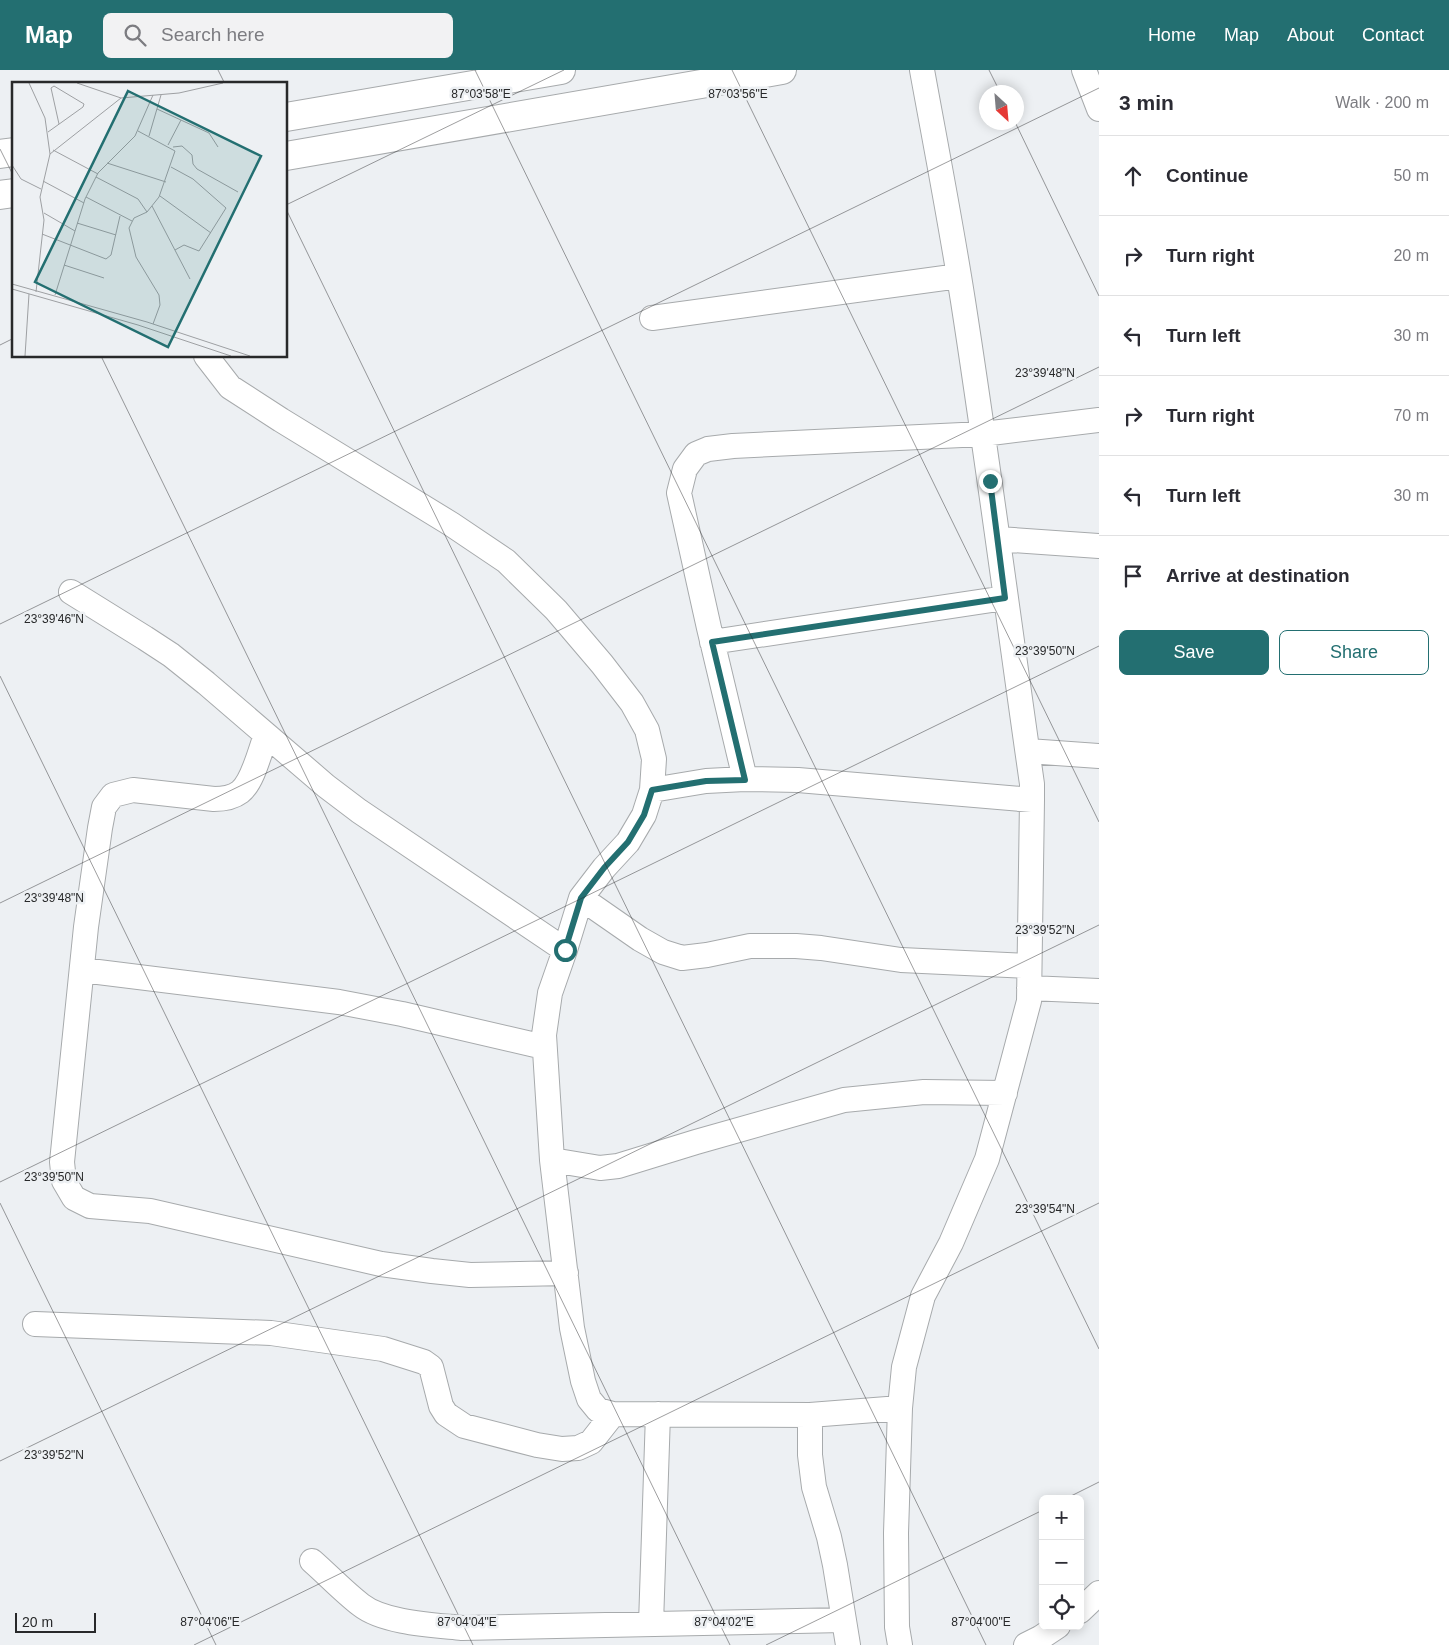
<!DOCTYPE html>
<html lang="en">
<head>
<meta charset="utf-8">
<style>
	:root { --surface:#fff; --page:#f2f2f3; --text:#2b2b33; --muted:#7c7c81; --line:#e1e1e2; --accent:#236f71 }
	body { margin:0; font-family:Arial,sans-serif; background:var(--page); color:var(--text) }
	.controls { position:absolute; right:15px; bottom:15px; display:grid; overflow:hidden; border-radius:8px; box-shadow:0 2px 12px #0003 }
	.controls button { width:45px; height:45px; display:grid; place-items:center; padding:0; border:0; border-bottom:1px solid var(--line); background:var(--surface); color:var(--text); font:25px sans-serif }
	.compass { position:absolute; left:979px; top:15px; width:45px; height:45px; border-radius:50%; background:var(--surface); box-shadow:0 2px 12px #0003; rotate:154deg }
	.scale { position:absolute; left:15px; bottom:12px; width:81px; box-sizing:border-box; padding-left:5px; border:2px solid #28292a; border-top:0; font-size:14px; line-height:18px; white-space:nowrap; color:#28292a; -webkit-text-stroke:4px #edf0f3; paint-order:stroke }
	.stop { position:absolute; width:15px; height:15px; margin:-11px; border:4px solid #236f71; border-radius:50%; background:#fff }
	.stop.end { background:#236f71; border-color:#fff; box-shadow:0 1px 5px #0008 }
	.list { margin:0; padding:0; list-style:none }
	h2 { display:flex; justify-content:space-between; align-items:center; height:65px; margin:0; padding:0 20px; font-size:21px }
	h2 small { font-size:16px; font-weight:400; color:var(--muted) }
	.list li { display:grid; grid-template-columns:32px 1fr auto; gap:15px; align-items:center; box-sizing:border-box; height:80px; padding:0 20px; border-top:1px solid var(--line) }
	.list b { display:block; font-size:19px; white-space:nowrap }
	.list em { font-size:16px; font-style:normal; color:var(--muted) }
	.actions { display:flex; gap:10px; padding:15px 20px }
	.actions a { flex:1; padding:11px 0; border:1px solid var(--accent); border-radius:8px; text-align:center; font-size:18px; color:var(--accent) }
	.actions .main { background:var(--accent); color:#fff }
	.icon { flex:none; width:28px; height:28px; fill:none; stroke:currentColor; stroke-width:2; stroke-linecap:round; stroke-linejoin:round }
	.map { position:relative; flex:none; width:1099px; height:1575px; overflow:hidden }
	header { display:flex; align-items:center; gap:30px; box-sizing:border-box; height:70px; padding:0 25px; background:var(--accent); color:#fff }
	header strong { font-size:24px }
	nav { display:flex; gap:28px; margin-inline-start:auto; font-size:18px }
	.search { width:350px; height:45px; background:var(--page); display:flex; align-items:center; gap:12px; box-sizing:border-box; padding:0 18px; border-radius:8px; color:var(--muted); font-size:19px }
	main { display:flex }
	aside { flex:1; background:var(--surface) }
	.map>svg:first-child { display:block }
</style>
</head>
<body>
<header>
<strong>Map</strong>
<div class="search"><svg class="icon" aria-label="search" viewBox="0 0 24 24"><circle cx="10" cy="10" r="6"/><path d="M15 15l6 6"/></svg>Search here</div>
<nav><a>Home</a><a>Map</a><a>About</a><a>Contact</a></nav>
</header>
<main>
<div class="map">
<svg width="1099" height="1575" viewBox="0 0 1099 1575">
	<rect width="100%" height="100%" fill="#edf0f3"/>
	<g fill="none" stroke-linecap="round" stroke-linejoin="round">
		<defs>
			<path id="minor" d="M1084 0 1099 39
				M652 248 959 206
				M206 286 230 317 281 350 451 454 506 491 556 540 602 594 632 633 647 660 654 689 652 720 644 745 628 772 604 798 581 828 565 880 550 923 544 965 552 1090 572 1258 583 1311 589 1329 598 1340 613 1344 810 1345 900 1338
				M998 469 1099 476
				M71 522 145 568 171 585 206 613 326 716 359 741 565 880
				M712 572 1005 528
				M266 665C260 681 253 712 240 722 232 728 223 729 214 729L133 720 113 725 104 737 100 758 86 857 62 1092 64 1111 74 1128 90 1136 150 1141 381 1194 432 1201 470 1205 566 1203
				M1028 681 1099 686
				M745 709 709 558 679 423 685 399 696 384 708 379 733 376 983 364 1099 350
				M652 720 706 711 745 709 798 710 1032 730
				M581 828 640 869 663 882 682 888 707 885 750 876H796L821 878 901 890 1029 896
				M82 900 339 932 402 944 544 977
				M1029 918 1099 921
				M552 1090 600 1098 618 1096 696 1072 844 1030 924 1022 1005 1023
				M35 1254 271 1263 383 1279 424 1292 431 1297 441 1336 446 1344 464 1356 537 1375 562 1379 578 1378 591 1372 613 1344
				M810 1345V1385L814 1417 829 1467 835 1495 848 1575
				M312 1491C328 1505 344 1522 361 1535 384 1553 433 1555 462 1558L843 1550
				M1080 1541 1099 1523
				M651 1554 658 1344
				M900 1575 897 1557 896 1463 900 1338 904 1297 923 1226 951 1173 987 1089 1029 931 1032 730V714C1009 553 988 392 963 231 951 154 936 77 922 0
				M1026 1575 1040 1568 1058 1556"/>
			<path id="trunk" d="M286 47 561 0
				M0 84 14 82
				M286 86 782 0
				M0 125 14 123"/>
		</defs>
		<!-- minor casing -->
		<use href="#minor" stroke="#a7aaac" stroke-width="26"/>
		<!-- trunk casing -->
		<use href="#trunk" stroke="#a7aaac" stroke-width="30"/>
		<!-- minor -->
		<use href="#minor" stroke="#fff" stroke-width="24"/>
		<!-- trunk -->
		<use href="#trunk" stroke="#fff" stroke-width="28"/>
	</g>
	<g fill="none" stroke-linecap="round" stroke-linejoin="round">
		<!-- route -->
		<path stroke="#236f71" stroke-width="6" d="M565 880 581 828 604 798 628 772 644 745 652 720 706 711 745 710 712 572 1005 528 990 411"/>
	</g>
	<!-- ticks -->
	<path fill="none" stroke="#28292a" stroke-width="1" stroke-opacity="0.45" d="M218 0 225 14M475 0 1099 1279M732 0 1099 752M989 0 1000 22M1015 52 1099 226M0 79 14 107M286 135 564 0M286 139 986 1575M0 275 14 268M101 286 730 1575M0 554 1099 18M0 606 473 1575M0 833 1099 297M0 1112 1099 576M0 1133 216 1575M0 1391 1099 855M1065 1429 1099 1412M194 1575 1099 1133M766 1575 1043 1440"/>
	<!-- overview -->
	<g transform="translate(12 12)">
		<rect width="275" height="275" fill="#edf0f3"/>
		<path fill="none" stroke="#9ea0a3" stroke-width="1" d="M17 1 33 36 38 72 28 115 32 138 24 210M65 1 109 16M145 27 197 51 206 65M126 49 163 69 147 115 135 130 122 136 117 146 124 175 147 213 148 223 141 242M36 50 71 25 72 22 42 4 39 6 47 42M137 54 149 13M156 63 169 38M161 65 170 64 180 73 181 82 185 87 226 110M41 68 86 92M38 72 109 16 167 11 211 1M95 81 154 100M0 83 9 97 29 107M159 85 181 97 214 126 187 169 172 163 163 168M84 95 126 117 135 130M31 99 72 121M148 114 199 151M74 115 120 139M140 124 178 197M32 131 63 149M65 141 104 153M30 152 94 177 99 173 108 134M52 183 92 196M0 202 135 240 238 274M0 207 126 243 219 274M43 213 73 117 86 91 123 54 141 13M13 274 17 212"/>
		<path fill="#236f71" fill-opacity="0.15" stroke="#236f71" stroke-width="2.5" d="M116 9 249 74 156 265 23 200Z"/>
		<rect width="275" height="275" fill="none" stroke="#28292a" stroke-width="2.5"/>
	</g>
	<g font-size="12" text-anchor="middle" fill="#28292a" stroke="#edf0f3" stroke-width="5" stroke-linejoin="round" paint-order="stroke">
		<text x="738" y="28">87°03'56"E</text>
		<text x="481" y="28">87°03'58"E</text>
		<text x="1045" y="307">23°39'48"N</text>
		<text x="54" y="553">23°39'46"N</text>
		<text x="1045" y="585">23°39'50"N</text>
		<text x="54" y="832">23°39'48"N</text>
		<text x="1045" y="864">23°39'52"N</text>
		<text x="54" y="1111">23°39'50"N</text>
		<text x="1045" y="1143">23°39'54"N</text>
		<text x="54" y="1389">23°39'52"N</text>
		<text x="210" y="1556">87°04'06"E</text>
		<text x="467" y="1556">87°04'04"E</text>
		<text x="724" y="1556">87°04'02"E</text>
		<text x="981" y="1556">87°04'00"E</text>
	</g>
</svg>
<div class="controls">
<button>+</button>
<button>−</button>
<button><svg class="icon" aria-label="locate" viewBox="0 0 24 24"><circle cx="12" cy="12" r="6"/><path d="M12 2v4M12 18v4M2 12h4M18 12h4"/></svg></button>
</div>
<svg class="compass" viewBox="-18 -18 36 36"><path d="M0-13l5 13h-10z" fill="#e53935"/><path d="M0 13l5-13h-10z" fill="#7c7c81"/></svg>
<div class="scale">20 m</div>
<div class="stop" style="left:565px;top:880px"></div>
<div class="stop end" style="left:990px;top:411px"></div>
</div>
<aside>
<h2>3 min<small>Walk · 200 m</small></h2>
<ul class="list">
<li><svg class="icon" aria-label="ahead" viewBox="0 0 24 24"><path d="M12 20V5M6 11l6-6 6 6"/></svg><div><b>Continue</b></div><em>50 m</em></li>
<li><svg class="icon" aria-label="right" viewBox="0 0 24 24"><path d="M7 20v-9h11M14 6l5 5-5 5"/></svg><div><b>Turn right</b></div><em>20 m</em></li>
<li><svg class="icon" aria-label="left" viewBox="0 0 24 24"><path d="M17 20v-9H6M10 6l-5 5 5 5"/></svg><div><b>Turn left</b></div><em>30 m</em></li>
<li><svg class="icon" aria-label="right" viewBox="0 0 24 24"><path d="M7 20v-9h11M14 6l5 5-5 5"/></svg><div><b>Turn right</b></div><em>70 m</em></li>
<li><svg class="icon" aria-label="left" viewBox="0 0 24 24"><path d="M17 20v-9H6M10 6l-5 5 5 5"/></svg><div><b>Turn left</b></div><em>30 m</em></li>
<li><svg class="icon" aria-label="arrive" viewBox="0 0 24 24"><path d="M6 21V4h12l-3 4 3 4H6"/></svg><div><b>Arrive at destination</b></div></li>
</ul>
<div class="actions"><a class="main">Save</a><a>Share</a></div>
</aside>
</main>
</body>
</html>
